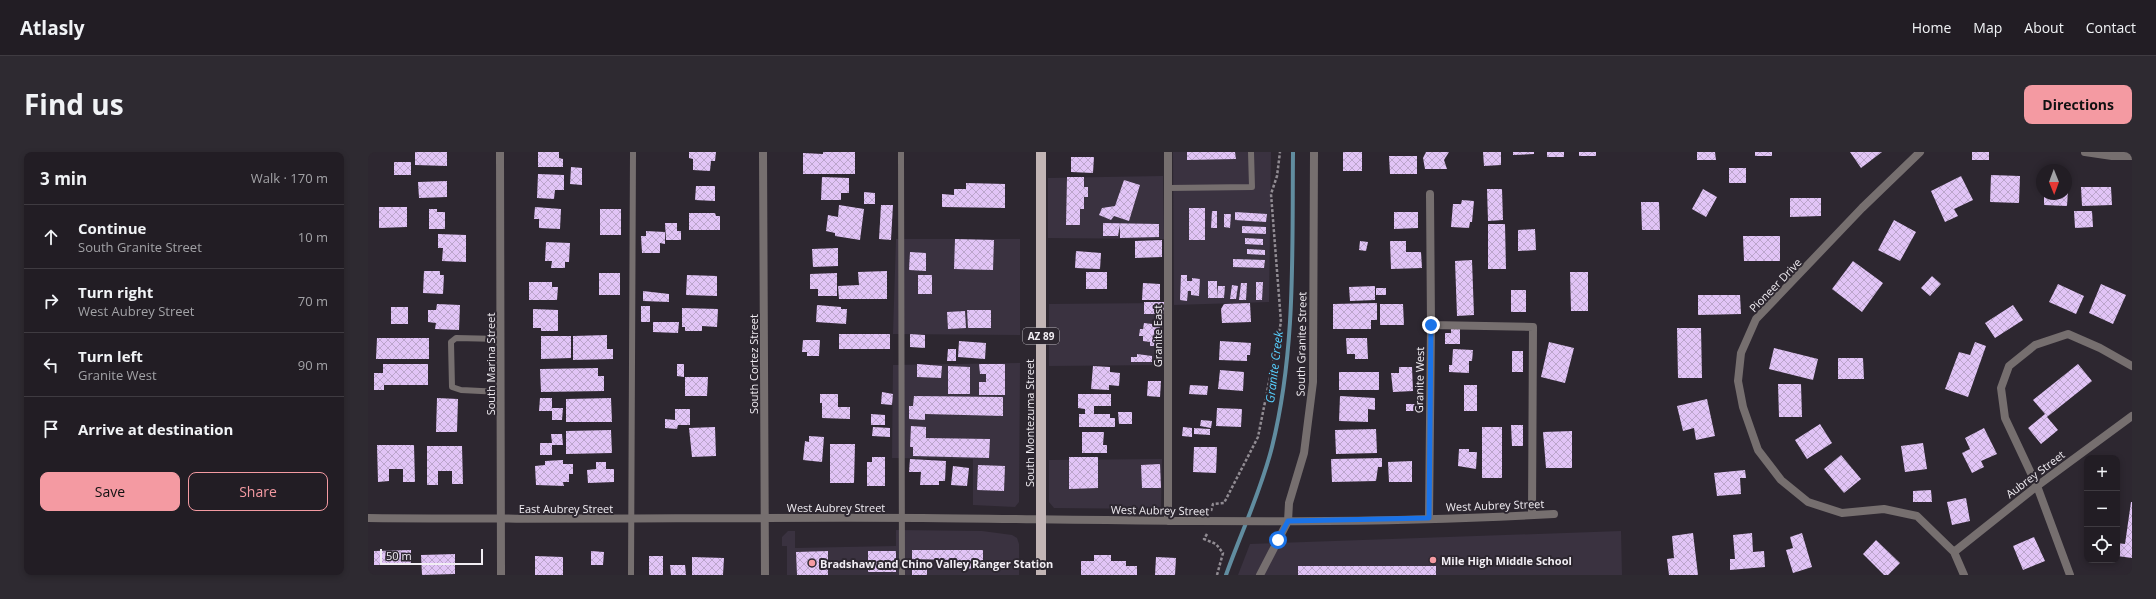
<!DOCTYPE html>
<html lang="en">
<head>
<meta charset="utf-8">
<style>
	:root { --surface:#221d24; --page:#2e2a31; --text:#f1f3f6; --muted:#a2a2a6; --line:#3f3b41; --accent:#f49aa2 }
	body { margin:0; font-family:"Open Sans",sans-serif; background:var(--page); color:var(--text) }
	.controls { position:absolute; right:12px; bottom:12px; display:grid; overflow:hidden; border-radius:8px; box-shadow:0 2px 6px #0003 }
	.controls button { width:36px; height:36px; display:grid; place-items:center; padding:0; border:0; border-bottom:1px solid var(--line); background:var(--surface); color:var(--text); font:20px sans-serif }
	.compass { position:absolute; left:1668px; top:12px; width:36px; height:36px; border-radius:50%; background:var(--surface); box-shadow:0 2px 6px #0003; rotate:179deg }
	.scale { position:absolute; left:12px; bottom:10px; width:103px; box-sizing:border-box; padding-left:4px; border:2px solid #f1edf3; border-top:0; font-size:11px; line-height:14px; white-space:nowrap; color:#f1edf3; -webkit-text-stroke:3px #2d2730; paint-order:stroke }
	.stop { position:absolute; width:12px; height:12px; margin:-9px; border:3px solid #1a73e8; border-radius:50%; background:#fff }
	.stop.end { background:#1a73e8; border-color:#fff; box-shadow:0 1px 4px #0008 }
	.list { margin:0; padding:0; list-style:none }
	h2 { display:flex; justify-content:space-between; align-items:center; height:52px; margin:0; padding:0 16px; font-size:17px }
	h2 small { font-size:13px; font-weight:400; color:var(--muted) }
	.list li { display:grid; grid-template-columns:26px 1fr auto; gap:12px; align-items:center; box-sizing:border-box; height:64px; padding:0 16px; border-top:1px solid var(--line) }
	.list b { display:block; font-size:15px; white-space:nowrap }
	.list p { margin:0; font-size:13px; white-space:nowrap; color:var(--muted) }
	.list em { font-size:13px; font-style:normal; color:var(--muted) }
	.actions { display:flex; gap:8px; padding:12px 16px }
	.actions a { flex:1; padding:9px 0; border:1px solid var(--accent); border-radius:8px; text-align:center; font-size:14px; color:var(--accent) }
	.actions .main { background:var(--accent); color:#111 }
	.icon { flex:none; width:22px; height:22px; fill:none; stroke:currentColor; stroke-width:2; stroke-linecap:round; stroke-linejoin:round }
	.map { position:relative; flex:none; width:1764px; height:423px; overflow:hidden; border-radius:8px }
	header { display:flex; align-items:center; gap:24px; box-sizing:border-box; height:56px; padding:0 20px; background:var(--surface); border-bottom:1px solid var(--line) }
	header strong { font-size:19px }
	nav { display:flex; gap:22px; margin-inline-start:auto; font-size:14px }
	.intro { display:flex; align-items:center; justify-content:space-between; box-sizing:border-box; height:96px; padding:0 24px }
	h1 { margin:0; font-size:28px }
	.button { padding:10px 18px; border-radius:8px; background:var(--accent); color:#111; font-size:14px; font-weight:700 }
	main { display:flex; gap:24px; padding:0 24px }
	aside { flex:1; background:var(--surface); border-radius:8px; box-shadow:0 2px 6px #0003 }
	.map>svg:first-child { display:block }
</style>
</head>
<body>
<header>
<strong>Atlasly</strong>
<nav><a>Home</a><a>Map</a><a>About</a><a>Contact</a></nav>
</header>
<div class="intro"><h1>Find us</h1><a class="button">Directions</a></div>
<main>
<aside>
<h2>3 min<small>Walk · 170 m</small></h2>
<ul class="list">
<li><svg class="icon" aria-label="ahead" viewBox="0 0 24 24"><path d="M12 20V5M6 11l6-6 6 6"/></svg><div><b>Continue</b><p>South Granite Street</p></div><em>10 m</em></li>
<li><svg class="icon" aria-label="right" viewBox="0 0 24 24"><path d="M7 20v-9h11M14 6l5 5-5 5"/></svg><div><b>Turn right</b><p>West Aubrey Street</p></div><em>70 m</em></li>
<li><svg class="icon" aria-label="left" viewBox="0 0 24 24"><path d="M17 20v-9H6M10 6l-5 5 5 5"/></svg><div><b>Turn left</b><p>Granite West</p></div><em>90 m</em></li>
<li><svg class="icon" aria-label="arrive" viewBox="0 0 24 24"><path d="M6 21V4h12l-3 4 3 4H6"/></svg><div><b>Arrive at destination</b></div></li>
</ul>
<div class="actions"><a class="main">Save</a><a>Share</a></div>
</aside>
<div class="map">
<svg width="1764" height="423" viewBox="0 0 1764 423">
	<defs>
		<pattern id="building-cross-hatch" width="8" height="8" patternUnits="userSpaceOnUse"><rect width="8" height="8" fill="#e1c4f6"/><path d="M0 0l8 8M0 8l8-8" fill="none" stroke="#bba5cb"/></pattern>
	</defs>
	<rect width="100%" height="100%" fill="#2d2730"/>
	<!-- built -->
	<path fill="#3a3240" d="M805 0H903L901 150 806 153Z
		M795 24 796 87 680 86V26Z
		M528 87H652V183L525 182Z
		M795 151V213L681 214V152Z
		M652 211 651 350 647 355 605 353V307L524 306 525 213Z
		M794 307 793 357 686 356 681 350V308Z
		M528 378 614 379 644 383 649 386 651 392V423H419V394H414V385L420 379H427V396L528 394Z
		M1253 379 1254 423H870L882 392Z"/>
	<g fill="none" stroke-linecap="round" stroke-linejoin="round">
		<!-- stream -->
		<path stroke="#618da0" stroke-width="4" d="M858 423C873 381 893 339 904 295 928 199 924 98 925 0"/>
	</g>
	<!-- building -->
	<path fill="url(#building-cross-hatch)" d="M47 0H79V14L47 13Z
		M170 0H191V6L195 7V15H170Z
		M321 0H348L347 9H343L342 19 325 18V7L321 6Z
		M455 0H487V22H435V1L455 2Z
		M819 0H867L868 7 819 8Z
		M975 0H994V19H975Z
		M1058 0H1081L1076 8 1079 17H1057L1055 6Z
		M1115 0H1133V13L1116 14Z
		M1145 0H1166V2L1145 3Z
		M1179 0H1196V5H1179Z
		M1211 0H1228V4H1211Z
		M1329 0H1347L1348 8H1329Z
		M1387 0H1404V4H1387Z
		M1482 0H1514L1493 16Z
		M1604 0H1621V8H1604Z
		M1021 4H1049V22H1022Z
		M703 5H726L725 21 703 20Z
		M26 10H43V23H26Z
		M203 15 214 16V33L202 32Z
		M1361 16H1378V31H1361Z
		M170 22 196 23V38H187L186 47 169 46Z
		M1623 23 1652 24 1651 51 1622 50Z
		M1593 24 1605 48 1586 57 1590 64 1577 70 1563 39Z
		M454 25 481 26V41H473V48H453Z
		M699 25H716V35H720V45H716V57H712V73H698Z
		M1698 25H1701L1699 54 1676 53V42H1698Z
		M756 28 772 33 761 69 746 64 743 68 731 63 734 56 747 54Z
		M79 29V45L51 46 50 30Z
		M598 31 637 32V56L574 55V42L586 43V37H598Z
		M328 34H347V49L327 48Z
		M1713 35H1743L1744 53 1714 54Z
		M1119 37H1134L1135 68 1120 69Z
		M1335 37 1349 45 1338 65 1324 57Z
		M496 40 507 41V52H496Z
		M1422 46H1453V64L1422 65Z
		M1094 48 1106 49 1104 70H1102L1101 76 1083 75 1085 52H1093Z
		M1273 50H1291L1292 78H1274Z
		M471 53 496 57 492 88 467 84V81L458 79 460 63 470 65Z
		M513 53H525L523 88 511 87Z
		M11 55H39V75L11 76Z
		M167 55 193 57 192 77 171 76V67H166Z
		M821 56H837V88H821Z
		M61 57H69V60H77V77H61Z
		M232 57H253V83H232Z
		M844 59H849V76H843Z
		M1706 59H1724L1725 75 1707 76Z
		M867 60 899 62 898 70 867 68Z
		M1026 60H1050V76L1026 77Z
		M321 61H347L348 64H352V78H321Z
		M856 62H863L862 76 856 75Z
		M1526 68 1548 80 1532 109 1510 98Z
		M297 71H309V79H313V88H298Z
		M735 71 791 72V85L752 86V73L750 84H735Z
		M1120 72H1137L1138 117H1120Z
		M874 74 898 75V82L874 81Z
		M1167 77 1168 98 1150 99V78Z
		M278 79 297 80V92L292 91V101H274L273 84H278Z
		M70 82 98 83V110L74 109 75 96H70Z
		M1375 84H1412V109H1376Z
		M877 86 895 87V93L877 92Z
		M587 87 626 88 625 118 586 117Z
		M794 88V105L767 106V89Z
		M992 89 1000 90 998 99 991 98Z
		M1022 89H1038V100H1053L1054 116 1023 117Z
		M178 90 202 91 201 110H197V116H183L184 109H177Z
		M470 96V114L445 115 444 97Z
		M879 97 897 98V103L879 102Z
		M708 99 733 101 732 117 707 116Z
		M542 100 558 101V119L541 118Z
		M865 107 897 108 896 116 865 115Z
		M1104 108 1106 163 1089 164 1087 109Z
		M1485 109 1515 131 1494 160 1464 137Z
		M56 119H72V123H76L75 142 55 141Z
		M519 119V147H471L470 134 491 133 490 120Z
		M718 120H739V137H718Z
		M1202 120H1220V159H1203Z
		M231 121H252V143H231Z
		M469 121V144H450V137H442V122Z
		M319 123 349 124V144L318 143Z
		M550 123H564V142H550Z
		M813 123H819V129H824V126L832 127 831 144 823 143V139H820L819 149 812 148Z
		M1564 124 1573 132 1562 144 1553 136Z
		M840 129H849V146H840Z
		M161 130H184V135H190L189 148H161Z
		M888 130H895L894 148H888Z
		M775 131 792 132V148H774Z
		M873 131H879L878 148H871Z
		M1690 132 1716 144 1708 162 1681 150Z
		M1733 132 1758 143 1745 172 1721 161Z
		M864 133 870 134 868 147H862Z
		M850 134H857L856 146H849Z
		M1007 134V148L982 149 981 135Z
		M1008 136H1018V143H1008Z
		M1143 138H1158V160H1143Z
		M275 139 301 142V150L275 149Z
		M1330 143H1372L1373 162 1330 163Z
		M776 150H796V162H776Z
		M882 151 883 170 854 171 853 157 856 152Z
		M1009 151V168H1003V177H965V152Z
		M69 152 92 153 91 178 67 177 68 171 60 170V158H68Z
		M1012 152H1035L1036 173H1012Z
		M449 153 473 155V157H479L478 172 448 170Z
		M1645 153 1655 168 1627 186 1617 171Z
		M273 154H282V170H273Z
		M23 155H40V172H23Z
		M314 156 350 157 349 175 334 174V179H317V175H314Z
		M165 157 190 158V179H173V176H165Z
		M599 158H623V176H600Z
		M597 159 598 176 580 177 579 160Z
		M285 170H311L310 181 285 180Z
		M776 171 792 173 791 194H782V190L775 189V184H771L772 177H775Z
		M1309 176H1333L1334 226H1310Z
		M1083 177H1092V192H1077V181H1083Z
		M471 182H522V197H471Z
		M542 182 557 183V196L542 195Z
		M239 183V197H245V207L205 208V184Z
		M173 184H203V206L173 207Z
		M9 186H61V207H8Z
		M978 186H999L1000 207H987V202H979Z
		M435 188H452L451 204H439V200H434Z
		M591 189 618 191 617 207 590 205Z
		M852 189 883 191 882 203H879V209L851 208Z
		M1181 190 1206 196 1197 231 1173 225Z
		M1607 190 1618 194 1600 245 1577 237 1591 200 1602 203Z
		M1406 196 1450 207 1445 228 1401 217Z
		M580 197H588V209H579Z
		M1085 197 1105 198 1104 209H1101V221L1081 220V213H1084Z
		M1144 199H1155V220H1144Z
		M769 202 784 204V210H763V205H769Z
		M1470 206H1495L1496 227H1470Z
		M15 212H60V233H16V238H6V221H15Z
		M309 212H316V225L309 224Z
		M549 212 574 214 573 226 549 225Z
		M611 212H637V243H611V230H618V222H612Z
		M1710 212 1724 229 1679 265 1690 278 1673 292 1660 276 1677 262 1665 248Z
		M580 214 602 215V242H580Z
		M725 214 742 215V220L752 221 751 234 741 233V238L723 237Z
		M1031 215H1044L1045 239 1025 240 1023 221H1031Z
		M230 216V224H236V239L173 240 172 217Z
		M852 218 876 220 875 239 850 237Z
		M971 220H1011V238H971Z
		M317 225H340L339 244H317Z
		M780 229H793L792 245 779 244Z
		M1410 232H1433L1434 265H1411Z
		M822 233 840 234 839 243 821 242Z
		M1096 233H1109V259H1096Z
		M514 240 525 242 524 253 513 252Z
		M452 242H470V255H482V267L454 266V251H452Z
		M710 242H743V254H726V262H742V266H747V275H711V262H717V257L710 256Z
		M546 244 635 245V264L557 262V268L541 267V254H545Z
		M972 244 1007 246V258L1000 257V270L971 269Z
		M69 246 90 247 89 280H68Z
		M172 246H184V256H195L194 268H184V259H171Z
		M243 246 244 270H198V247Z
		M1339 247 1347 284 1328 288 1326 276 1315 279 1309 254Z
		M1038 252H1048V259H1038Z
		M849 256 874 257 873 275 848 274Z
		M307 257H322V273H310L309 277 297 276V267L307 268Z
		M750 260H764V272H751Z
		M503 262 517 263V273H503Z
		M833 268 844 269 843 276 832 274Z
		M1452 272 1464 291 1439 307 1427 288Z
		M1143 273H1155V294H1144Z
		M543 274 558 275V286L622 287 621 306 545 304V295H542Z
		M347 275 348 304 324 305 321 276Z
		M505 275 522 276V285L504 284Z
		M815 275 824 276V285L814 284Z
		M1114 275H1134V326H1114Z
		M826 276 842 277V283L826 282Z
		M1616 276 1629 302 1613 309 1616 315 1604 321 1594 301 1602 297 1597 286Z
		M1008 277 1009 301 968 302 967 278Z
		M243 278 244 301 198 302V279Z
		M1204 279V316H1178L1175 280Z
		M714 280H736L735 293H739V301H714Z
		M183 282H194L195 293H184V303H172V291H184Z
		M441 284 456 285 454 310 435 308 437 289 441 290Z
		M1555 291 1559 317 1537 320 1533 294Z
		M462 292H487L486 331H462Z
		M9 293H46L47 330H35V317H21V329L10 330Z
		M59 294H94L95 332H84V319H70V333H59Z
		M826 295H849L848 321 825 320Z
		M1091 297H1101V300H1109L1108 317 1090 314Z
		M1473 303 1493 327 1476 341 1456 317Z
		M504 305H517V334H499V310H504Z
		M701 305H730V336L701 337Z
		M1014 306V315H1010L1008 329 964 330 963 307Z
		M542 307 578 309 577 329H571V333H552L553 320H541Z
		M195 308V312H205V322H201V330H195L196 334 168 333 167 314 177 313V309Z
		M1044 309V330H1021L1020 310Z
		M228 310H238V317H246V330L220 331 219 318 228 317Z
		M792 312 793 336H774L773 313Z
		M610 313 637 314 636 339 609 338Z
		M585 314 601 316 599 334 583 333Z
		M1377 318 1378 326H1372L1373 342 1349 344 1346 321Z
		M1563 338 1564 350H1545V339Z
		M1598 346 1602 369 1584 373 1579 350Z
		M1763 350H1764V406L1749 404V391L1757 392Z
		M1325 381 1330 423H1301L1299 407 1306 406 1304 384Z
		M1384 381 1385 400 1396 399 1397 415 1362 418V407H1367L1365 383Z
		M1434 381 1444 415 1425 421 1418 398 1425 396 1422 385Z
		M1666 385 1677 409 1655 418 1645 394Z
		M1508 388 1532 411 1520 423H1516L1495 402Z
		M43 398V413H6V399Z
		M544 398H615V416L588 417 587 403V408L544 407Z
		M223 399 236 400 235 413H223Z
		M460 399V423H429L428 400Z
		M500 399H528V420H500Z
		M87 402V422L54 423 53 403Z
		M726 403H743V409H758V414H769V423H713V409H726Z
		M167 404 195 405V423H167Z
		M281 404H295V423H281Z
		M324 405 356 406 355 423H324Z
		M788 405 808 406 807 423H787Z
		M302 413H317L318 423H303Z
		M930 414H1068V423H930Z
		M544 417H559V423H544Z"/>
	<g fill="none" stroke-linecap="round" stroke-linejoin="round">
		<!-- path -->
		<path stroke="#918c93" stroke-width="2.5" stroke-dasharray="3 2" stroke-linecap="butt" d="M843 359 845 352 856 351 890 285 913 170 903 42 909 24 912 0
			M839 382 836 387 848 392 855 401 849 423"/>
		<!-- lane -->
		<path stroke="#766f6f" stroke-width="6" d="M533 0 534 423
			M800 36 884 35 883 0
			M132 187 88 186 83 190 84 235 93 238 133 240
			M263 423 265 0"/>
		<!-- street -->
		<path stroke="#766f6f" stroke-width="8" d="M132 0 133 423
			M395 0 397 423
			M1552 0 1494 56 1388 167 1373 201 1370 229 1375 255 1390 298 1413 328 1440 350 1474 361 1516 357 1549 364 1586 400 1596 423
			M1717 0 1744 4H1764
			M1063 173 1165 175 1164 363
			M0 366C185 368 370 365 554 366 765 368 976 374 1186 362
			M1061 366 1063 173 1062 42
			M800 369V0
			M1586 400 1669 334 1764 264
			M892 423 920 369 921 351 936 301 945 230 946 0
			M1702 423 1669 334 1637 266 1633 236 1641 214 1667 193 1700 182 1732 196 1764 214"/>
		<!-- primary -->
		<path stroke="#c2b5b5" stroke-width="10" d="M673 423V0"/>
	</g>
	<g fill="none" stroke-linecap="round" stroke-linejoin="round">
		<!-- route -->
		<path stroke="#1a73e8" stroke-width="5" d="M910 388 920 369 1061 366 1063 173"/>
	</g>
	<!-- markers -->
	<g fill="#f49aa2" stroke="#2d2730" stroke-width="1.5">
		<circle cx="1065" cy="408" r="4"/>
		<circle cx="444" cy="411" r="4"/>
	</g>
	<g text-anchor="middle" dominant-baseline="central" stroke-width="4" stroke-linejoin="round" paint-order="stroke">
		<!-- shield labels -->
		<rect fill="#2d2730" stroke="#b6b2b8" stroke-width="1" x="655" y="176" width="36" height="16" rx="3"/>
		<g font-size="10" font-weight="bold" fill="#f1edf3">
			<text x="673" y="184">AZ 89</text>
		</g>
		<!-- street labels -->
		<g font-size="11" fill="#f1edf3" stroke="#2d2730">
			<text transform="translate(1407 133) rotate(-46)">Pioneer Drive</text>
			<text transform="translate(789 184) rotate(-90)">Granite East</text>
			<text transform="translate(933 192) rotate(-89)">South Granite Street</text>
			<text transform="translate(122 212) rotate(-90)">South Marina Street</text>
			<text transform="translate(385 212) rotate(-90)">South Cortez Street</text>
			<text transform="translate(1051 228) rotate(-89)">Granite West</text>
			<text transform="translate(661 271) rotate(-90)">South Montezuma Street</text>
			<text transform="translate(1667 322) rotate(-37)">Aubrey Street</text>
			<text transform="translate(1127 353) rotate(-2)">West Aubrey Street</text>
			<text x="468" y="355">West Aubrey Street</text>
			<text x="198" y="356">East Aubrey Street</text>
			<text transform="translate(792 358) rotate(1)">West Aubrey Street</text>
		</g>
		<!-- poi labels -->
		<g font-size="11" font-weight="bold" fill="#f1edf3" stroke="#2d2730" text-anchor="start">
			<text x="1073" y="408">Mile High Middle School</text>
			<text x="452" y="411">Bradshaw and Chino Valley Ranger Station</text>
		</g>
		<!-- water labels -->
		<g font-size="12" font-style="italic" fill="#57d0ff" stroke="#2d2730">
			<text transform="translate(906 215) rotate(-83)">Granite Creek</text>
		</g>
	</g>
</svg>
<div class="controls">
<button>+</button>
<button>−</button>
<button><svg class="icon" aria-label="locate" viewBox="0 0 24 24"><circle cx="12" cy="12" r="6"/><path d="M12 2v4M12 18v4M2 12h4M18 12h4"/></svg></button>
</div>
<svg class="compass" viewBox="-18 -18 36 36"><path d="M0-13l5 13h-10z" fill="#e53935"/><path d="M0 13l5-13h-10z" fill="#a2a2a6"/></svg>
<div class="scale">50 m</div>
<div class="stop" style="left:910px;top:388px"></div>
<div class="stop end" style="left:1063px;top:173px"></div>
</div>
</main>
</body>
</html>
